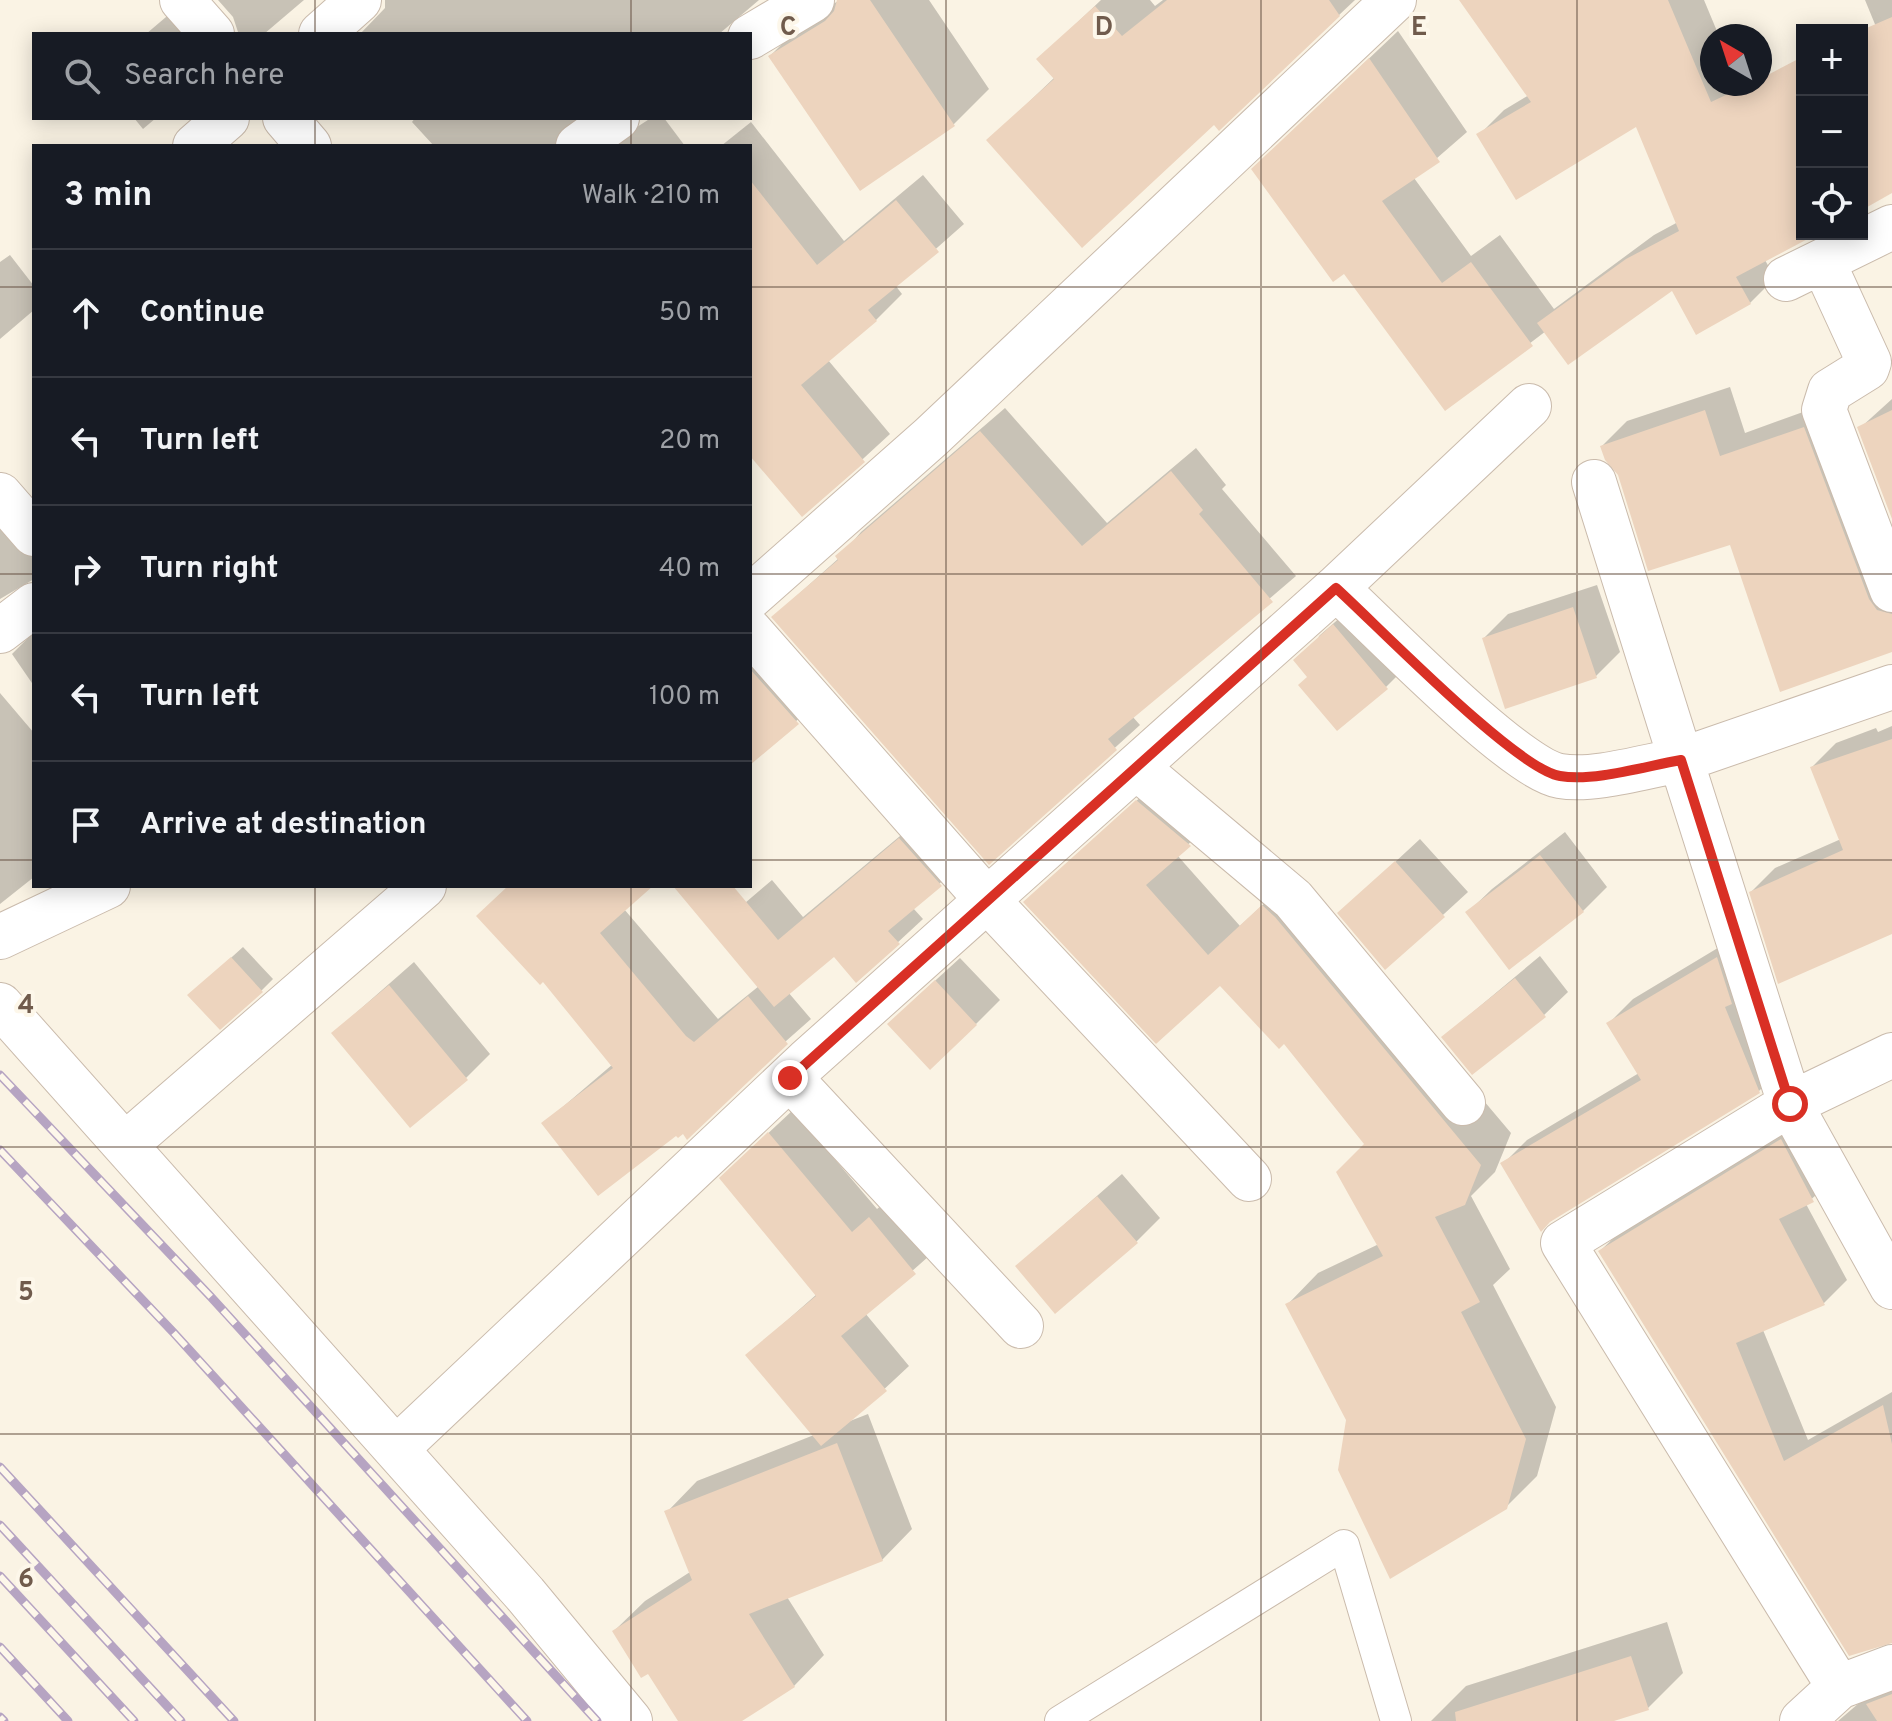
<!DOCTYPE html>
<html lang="en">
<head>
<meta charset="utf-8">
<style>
	:root { --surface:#171b24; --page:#20242c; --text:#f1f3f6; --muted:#9ea1a6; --line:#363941 }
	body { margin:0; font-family:Overpass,sans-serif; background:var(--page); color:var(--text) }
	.controls { position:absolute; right:24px; top:24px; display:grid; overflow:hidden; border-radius:0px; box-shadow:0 4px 20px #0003 }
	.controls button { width:72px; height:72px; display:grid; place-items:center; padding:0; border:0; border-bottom:2px solid var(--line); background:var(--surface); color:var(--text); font:40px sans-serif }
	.compass { position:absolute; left:1700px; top:24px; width:72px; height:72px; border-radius:50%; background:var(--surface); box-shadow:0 4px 20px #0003; rotate:321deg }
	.stop { position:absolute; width:24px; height:24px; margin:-18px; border:6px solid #d93025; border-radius:50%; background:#fff }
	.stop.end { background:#d93025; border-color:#fff; box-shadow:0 2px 8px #0008 }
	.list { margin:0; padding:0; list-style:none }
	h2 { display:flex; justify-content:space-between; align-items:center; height:104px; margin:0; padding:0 32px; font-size:34px }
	h2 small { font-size:26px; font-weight:400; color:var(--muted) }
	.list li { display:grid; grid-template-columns:52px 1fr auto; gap:24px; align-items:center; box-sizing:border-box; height:128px; padding:0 32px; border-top:2px solid var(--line) }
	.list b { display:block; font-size:30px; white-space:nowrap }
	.list em { font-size:26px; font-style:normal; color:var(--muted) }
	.icon { flex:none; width:44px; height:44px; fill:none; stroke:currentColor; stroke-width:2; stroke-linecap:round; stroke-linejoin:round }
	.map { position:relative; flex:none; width:1892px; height:1721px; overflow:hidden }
	.search { position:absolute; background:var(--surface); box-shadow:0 4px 20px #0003; left:32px; top:32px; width:720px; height:88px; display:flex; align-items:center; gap:20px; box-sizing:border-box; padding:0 28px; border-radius:0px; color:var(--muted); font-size:30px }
	.panel { position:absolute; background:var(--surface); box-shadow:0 4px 20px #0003; left:32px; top:144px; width:720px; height:744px; border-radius:0px }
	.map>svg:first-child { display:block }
</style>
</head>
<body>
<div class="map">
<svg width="1892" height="1721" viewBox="0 0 1892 1721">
	<rect width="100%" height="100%" fill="#faf3e4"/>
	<!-- shadow -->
	<path fill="#0003" d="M186 0 232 32H238L233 17 218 0H304L264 34H146Z
		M385 0H759L719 34H360L385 8Z
		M840 0H929L989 89 954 124 861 188 770 56 806 20Z
		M1101 0H1150L1155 6 1163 0H1355L1288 63 1214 122 988 141 1055 77 1039 59Z
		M1461 0H1704L1719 36H1712V84H1738L1741 92 1802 138V234H1812L1765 260 1775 278 1750 303 1673 288 1546 331 1445 408 1282 141 1398 31 1467 132 1414 178 1471 256 1500 235 1554 309 1654 235 1678 222 1636 124 1479 135 1504 110 1529 95Z
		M1865 0H1892V28L1879 34Z
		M134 118H156L143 129Z
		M415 118H579L609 145 651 118H664L685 146H434L412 122Z
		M751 122 844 241 923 175 964 224 895 285 902 294 876 320 828 360 890 434 802 515 750 454V146H721Z
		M10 255 34 286V310L0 339V262Z
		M1730 387 1745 433 1828 403 1892 571V650L1731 542 1620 474 1602 446 1627 421Z
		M1892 399V514L1860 428Z
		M1005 408 1107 523 1196 448 1226 485 1222 489 1296 576 1132 716 1140 725 989 862 773 617 839 558 861 532Z
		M0 513 34 522V579L0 599Z
		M1597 585 1620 652 1596 676 1484 638 1508 614Z
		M1358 602 1410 663 1386 687 1309 676 1319 636Z
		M34 632V686L12 654Z
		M750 646 821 699 750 762Z
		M0 693 34 733V877L0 904Z
		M1892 726V832L1751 892 1775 868 1841 839 1812 767 1836 743 1876 728 1878 732Z
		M1169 771 1220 814 1177 855 1240 926 1294 876 1511 1133 1495 1172 1471 1196 1510 1269 1493 1285 1556 1407 1537 1476 1505 1508 1349 1420 1288 1304 1318 1273 1379 1244 1366 1144 1285 1041 1220 983 1026 902Z
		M924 816 964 861 913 908 923 919 856 981 834 954 788 992 811 1019 683 1132 544 1123 613 1064 509 886H650L624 909 718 1019 759 986 738 909 772 880 803 917Z
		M1565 832 1607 887 1583 911 1468 912 1492 889Z
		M1420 839 1468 892 1385 968 1340 913Z
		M1741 934 1783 1067 1759 1091 1503 1164 1527 1140 1639 1073 1609 1023 1633 999Z
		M243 947 273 979 261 991 202 984Z
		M1540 956 1568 992 1544 1015 1443 1037Z
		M960 958 1000 1000 976 1024 915 999Z
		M414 962 490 1054 466 1078 333 1033Z
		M793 1110 877 1209 894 1195 938 1248 865 1313 909 1366 850 1421 868 1414 912 1529 882 1560 787 1597 824 1655 794 1686 738 1721H680L648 1671 614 1631 645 1601 690 1572 667 1512 697 1481 814 1435 748 1355 817 1294 746 1154Z
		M1804 1118 1835 1178 1806 1204 1847 1280 1824 1303 1763 1330 1808 1440 1892 1392V1641L1600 1251 1623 1229Z
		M1122 1174 1160 1218 1136 1242 1017 1266Z
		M1667 1622 1683 1673 1648 1708 1607 1721H1431L1466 1686Z
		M1892 1681V1721H1838L1872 1692Z"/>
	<!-- building -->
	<path fill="#edd4be" d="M837 0H870L955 126 860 191 768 56 825 21 834 11Z
		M1167 0H1329L1340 16 1219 131 1214 125 1082 248 986 140 1054 79 1036 59 1095 6 1122 36Z
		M1459 0H1668L1711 102 1749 84H1760V79L1802 57V234H1817L1736 277 1751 304 1696 335 1672 291 1568 365 1537 323 1626 259 1679 231 1636 127 1516 200 1476 134 1531 102Z
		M1892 17V193L1862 210V30Z
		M1369 58 1440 162 1382 201 1442 283 1471 262 1533 346 1445 411 1344 274 1333 282 1251 169Z
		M750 180 817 265 896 200 939 252 868 310 877 321 801 385 865 462 802 517 750 456Z
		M1705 410 1720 456 1804 427 1869 599 1877 610 1892 614V652L1780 692 1730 545 1648 571 1618 475 1605 460 1600 446Z
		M1892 410V519L1857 427Z
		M980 431 1082 546 1171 471 1203 510 1199 514 1273 602 1108 739 1117 750 989 865 771 617 838 560 835 556Z
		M1573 607 1597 678 1505 709 1482 638Z
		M1333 624 1388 689 1337 731 1298 685 1307 677 1293 660Z
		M750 669 799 724 750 765Z
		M1892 739V934L1778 984 1749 892 1843 850 1810 767Z
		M1136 800 1191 846 1146 885 1208 955 1262 905 1275 917 1481 1165 1465 1205 1435 1217 1480 1302 1461 1312 1526 1439 1507 1509 1390 1579 1338 1470 1346 1420 1285 1304 1383 1256 1336 1172 1364 1144 1284 1044 1279 1049 1220 986 1156 1044 1023 902Z
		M899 838 942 886 888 931 900 944 856 983 834 957 774 1007 673 886H733L778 940Z
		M1540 855 1584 912 1509 970 1465 912Z
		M1395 861 1445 917 1385 970 1337 913Z
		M508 886H653L600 933 686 1036 694 1042 748 996 788 1044 687 1140 683 1134 678 1138 676 1136 598 1196 541 1123 613 1068 543 982 540 985 476 916Z
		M231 957 263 992 220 1030 187 995Z
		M1717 957 1732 1004 1725 1007 1760 1093 1550 1222 1541 1232 1500 1163 1641 1080 1606 1023Z
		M1515 978 1546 1017 1472 1075 1441 1037Z
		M935 980 977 1025 930 1070 887 1024Z
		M389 985 468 1080 410 1128 331 1033Z
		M768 1132 852 1232 869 1217 916 1274 841 1336 887 1391 821 1446 745 1355 816 1296 719 1178Z
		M1781 1139 1814 1202 1779 1219 1825 1305 1736 1343 1784 1461 1883 1405 1892 1444V1643L1849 1656 1598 1251Z
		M1097 1196 1138 1243 1055 1314 1015 1266Z
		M837 1443 883 1561 749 1614 795 1687 742 1721H678L648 1674 641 1678 612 1631 692 1580 664 1511Z
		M1631 1656 1649 1710 1614 1721H1456L1455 1712Z
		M1892 1694V1721H1877L1866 1704Z"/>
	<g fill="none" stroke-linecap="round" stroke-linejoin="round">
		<defs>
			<path id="service" d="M1060 1721 1344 1545 1396 1721"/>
			<path id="minor" d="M182 0 212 34
				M321 34 359 0
				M750 37 812 0
				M285 118 309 146
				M195 146 227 118
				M578 146 617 118
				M1823 262 1869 362 1867 368 1830 391 1824 410 1892 590
				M1786 279 1892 227
				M1594 482 1681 760 1892 687
				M0 495 34 534
				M1336 588C1377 625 1515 769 1560 776 1594 782 1646 766 1681 760L1790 1104 1892 1055
				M750 597 931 437 1394 0
				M0 631 34 605
				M750 631 988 901 1249 1179
				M1137 768 1293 899 1463 1103
				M0 937 108 886
				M790 1078 1021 1326
				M126 1144 424 886
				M397 1448 807 1061 1336 588 1529 406
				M1839 1687 1563 1243 1790 1104 1892 1287
				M1802 1721 1839 1687 1892 1667"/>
			<path id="tertiary" d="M0 1005 525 1594 630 1721"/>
		</defs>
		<!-- service casing -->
		<use href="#service" stroke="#cabbac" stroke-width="32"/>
		<!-- minor casing -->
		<use href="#minor" stroke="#cabbac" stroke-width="46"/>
		<!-- tertiary casing -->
		<use href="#tertiary" stroke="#cabbac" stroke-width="46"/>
		<!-- service -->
		<use href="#service" stroke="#fff" stroke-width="30"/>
		<!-- minor -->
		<use href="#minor" stroke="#fff" stroke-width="44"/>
		<!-- tertiary -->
		<use href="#tertiary" stroke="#fff" stroke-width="44"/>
		<defs>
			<path id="rail" d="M0 1075 211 1297 597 1721
				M0 1150 173 1332 527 1721
				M0 1467 234 1721
				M0 1525 181 1721
				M0 1576 134 1721
				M0 1647 68 1721
				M0 1717 4 1721"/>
		</defs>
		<!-- rail casing -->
		<use href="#rail" stroke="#b6a4c2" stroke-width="9"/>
		<!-- rail -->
		<use href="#rail" stroke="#fdf7ea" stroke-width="6" stroke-dasharray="18" stroke-linecap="butt"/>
	</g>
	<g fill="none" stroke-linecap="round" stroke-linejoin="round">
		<!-- route -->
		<path stroke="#d93025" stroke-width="10" d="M790 1078 1336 588C1377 625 1516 769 1560 776 1594 782 1646 766 1681 760L1790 1104"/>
	</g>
	<!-- grid -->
	<path fill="none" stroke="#705b4c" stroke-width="2" stroke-opacity="0.55" d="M315 0V34M631 0V34M946 0V1721M1261 0V1721M1577 0V1721M315 118V146M631 118V146M0 287H34M750 287H1892M0 574H34M750 574H1892M0 860H34M750 860H1892M315 886V1721M631 886V1721M0 1147H1892M0 1434H1892"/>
	<g font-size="26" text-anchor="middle" font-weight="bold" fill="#705b4c" stroke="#fdf7ea" stroke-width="8" stroke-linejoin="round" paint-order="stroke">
		<text x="788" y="35">C</text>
		<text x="1104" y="35">D</text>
		<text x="1419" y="35">E</text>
		<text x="26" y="1013">4</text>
		<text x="26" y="1300">5</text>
		<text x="26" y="1587">6</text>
	</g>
</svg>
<div class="controls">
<button>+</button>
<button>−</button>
<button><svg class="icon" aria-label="locate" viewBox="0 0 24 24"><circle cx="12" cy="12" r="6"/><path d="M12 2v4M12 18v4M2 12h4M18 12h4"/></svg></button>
</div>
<svg class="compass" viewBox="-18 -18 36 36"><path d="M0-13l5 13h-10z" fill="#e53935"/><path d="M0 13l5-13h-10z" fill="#9ea1a6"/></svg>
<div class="stop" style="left:1790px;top:1104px"></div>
<div class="stop end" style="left:790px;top:1078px"></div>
<div class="search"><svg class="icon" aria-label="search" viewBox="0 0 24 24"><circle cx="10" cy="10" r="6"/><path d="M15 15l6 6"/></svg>Search here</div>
<section class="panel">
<h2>3 min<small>Walk · 210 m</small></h2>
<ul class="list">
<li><svg class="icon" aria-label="ahead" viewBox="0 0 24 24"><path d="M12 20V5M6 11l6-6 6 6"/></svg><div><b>Continue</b></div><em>50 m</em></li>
<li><svg class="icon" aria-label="left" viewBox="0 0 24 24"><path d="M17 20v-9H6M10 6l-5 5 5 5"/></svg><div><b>Turn left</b></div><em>20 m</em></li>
<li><svg class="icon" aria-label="right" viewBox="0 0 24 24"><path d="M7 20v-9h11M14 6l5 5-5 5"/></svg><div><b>Turn right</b></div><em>40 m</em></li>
<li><svg class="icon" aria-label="left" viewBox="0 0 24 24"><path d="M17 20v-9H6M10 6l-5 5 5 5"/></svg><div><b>Turn left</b></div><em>100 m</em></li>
<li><svg class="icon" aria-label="arrive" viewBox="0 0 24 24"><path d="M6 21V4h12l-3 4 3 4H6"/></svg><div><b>Arrive at destination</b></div></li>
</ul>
</section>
</div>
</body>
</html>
